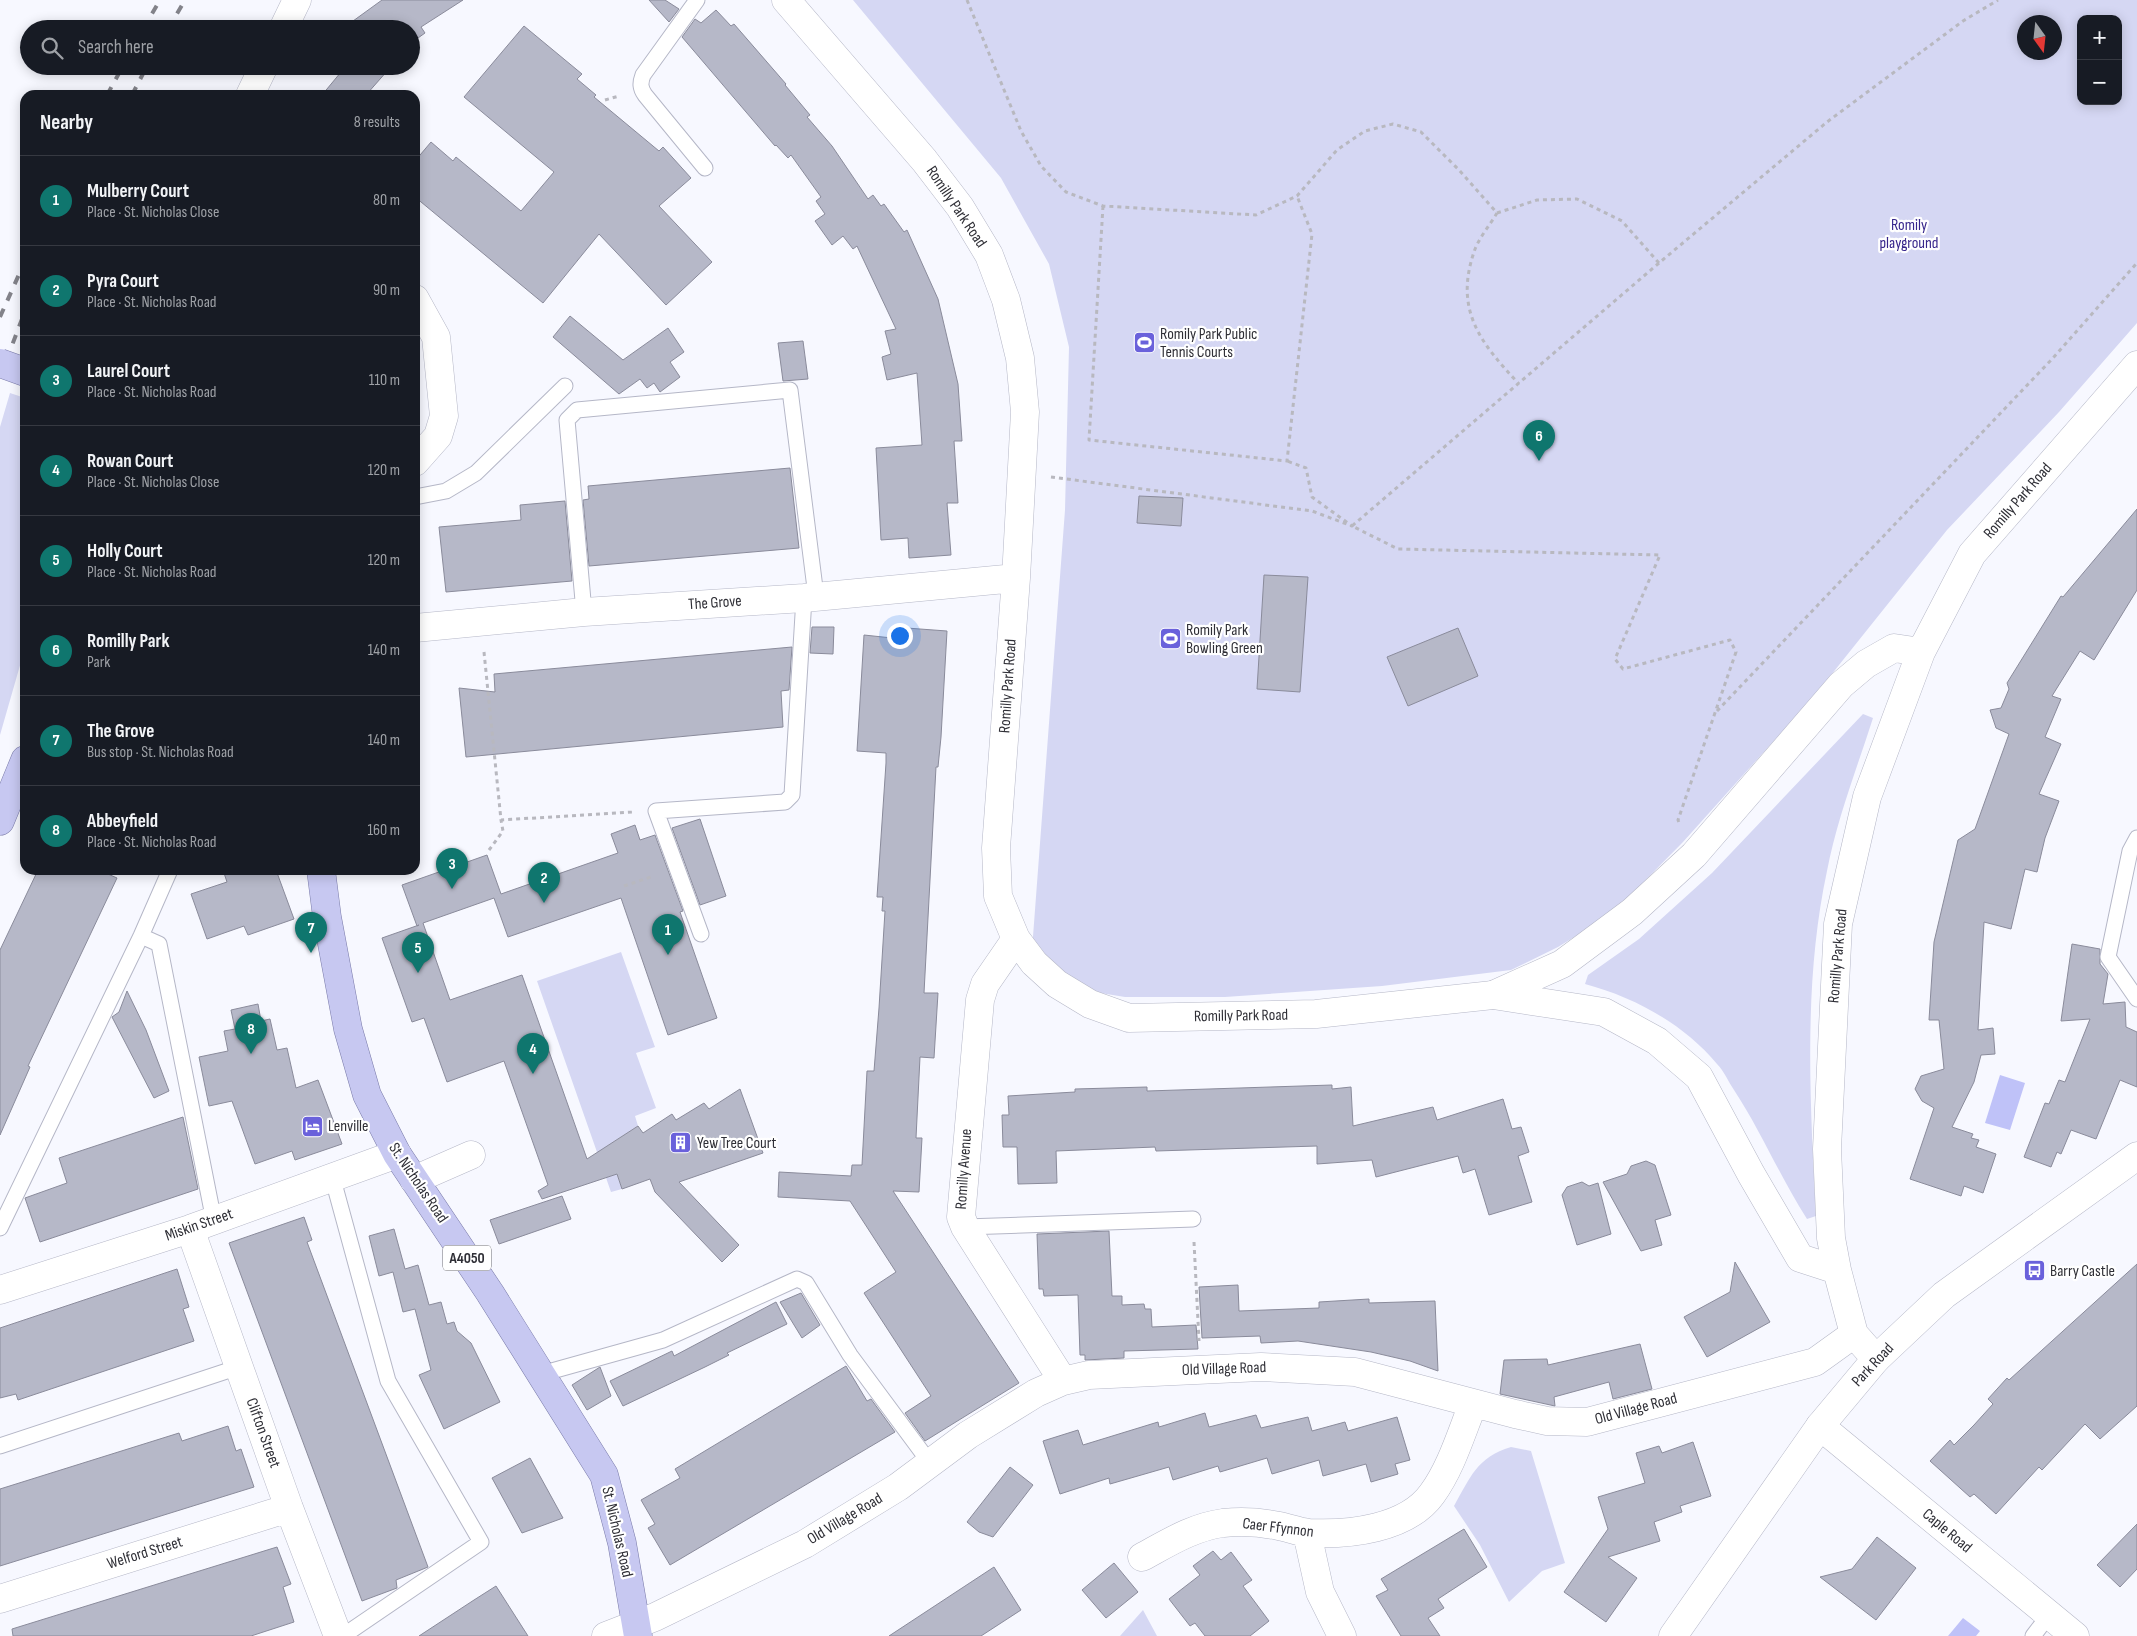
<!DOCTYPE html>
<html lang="en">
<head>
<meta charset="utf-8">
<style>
	:root { --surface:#171b24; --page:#20242c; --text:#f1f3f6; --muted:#9ea1a6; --line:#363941; --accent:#0f766e }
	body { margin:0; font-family:"Sofia Sans Condensed",sans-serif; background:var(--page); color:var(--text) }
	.controls { position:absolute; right:15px; top:15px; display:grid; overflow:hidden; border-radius:10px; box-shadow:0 2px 12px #0003 }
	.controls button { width:45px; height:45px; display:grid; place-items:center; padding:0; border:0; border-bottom:1px solid var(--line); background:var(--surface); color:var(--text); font:25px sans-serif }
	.compass { position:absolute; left:2017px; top:15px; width:45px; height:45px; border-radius:50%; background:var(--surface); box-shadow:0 2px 12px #0003; rotate:165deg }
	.you { position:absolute; left:899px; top:635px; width:18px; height:18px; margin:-12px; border:4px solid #fff; border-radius:50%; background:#1a73e8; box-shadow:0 0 0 8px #1a73e833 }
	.badge { display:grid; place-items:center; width:32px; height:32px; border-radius:50%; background:var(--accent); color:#fff; font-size:16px; font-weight:700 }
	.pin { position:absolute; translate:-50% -41px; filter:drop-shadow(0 1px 2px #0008) }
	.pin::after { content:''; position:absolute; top:26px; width:18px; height:15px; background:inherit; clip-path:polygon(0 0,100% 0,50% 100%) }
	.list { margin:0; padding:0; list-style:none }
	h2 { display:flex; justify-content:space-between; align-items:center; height:65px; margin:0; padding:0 20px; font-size:21px }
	h2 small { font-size:16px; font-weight:400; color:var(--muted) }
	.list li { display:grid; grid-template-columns:32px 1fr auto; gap:15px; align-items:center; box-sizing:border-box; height:90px; padding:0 20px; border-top:1px solid var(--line) }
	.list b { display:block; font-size:19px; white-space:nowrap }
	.list p { margin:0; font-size:16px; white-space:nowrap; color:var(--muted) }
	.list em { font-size:16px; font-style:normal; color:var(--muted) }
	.icon { flex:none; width:28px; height:28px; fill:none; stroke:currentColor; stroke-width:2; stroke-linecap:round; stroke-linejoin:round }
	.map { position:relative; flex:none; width:2137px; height:1636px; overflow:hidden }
	.search { position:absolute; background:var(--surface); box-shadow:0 2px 12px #0003; left:20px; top:20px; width:400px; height:55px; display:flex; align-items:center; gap:12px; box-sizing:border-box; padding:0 18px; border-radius:28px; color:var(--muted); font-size:19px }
	.panel { position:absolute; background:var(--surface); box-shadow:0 2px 12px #0003; left:20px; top:90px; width:400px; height:785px; border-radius:15px }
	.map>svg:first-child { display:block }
</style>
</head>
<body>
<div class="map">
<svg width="2137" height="1636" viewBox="0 0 2137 1636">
	<rect width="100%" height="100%" fill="#f7f8ff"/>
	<!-- green -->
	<path fill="#d5d7f3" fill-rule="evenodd" d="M853 0H2137V323L2059 412 1947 530 1815 695 1683 842 1613 913 1558 947 1511 970 1382 986 1225 997H1125L1070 988 1032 950 1065 510 1069 347 1049 264 1001 178ZM2081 19H2118V101H2081ZM2024 22H2054V52H2024Z
		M10 393 25 398V648L0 735V427Z
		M1863 714 1873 718C1857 768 1837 819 1827 871 1803 983 1810 1101 1816 1216L1807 1219C1780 1177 1761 1131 1734 1090 1728 1081 1724 1071 1717 1064 1684 1024 1634 997 1585 984L1588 975 1639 939 1712 873Z
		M621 952 655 1047 636 1053 656 1108 635 1116 638 1126 607 1146 622 1189 611 1192 537 981Z
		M1511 1447 1531 1451 1565 1563 1542 1571 1509 1602 1480 1545 1454 1506C1470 1478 1477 1457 1511 1447Z
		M1143 1610 1157 1636H1120Z"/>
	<!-- water -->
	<path fill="#bfc2f8" d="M2000 1075 2025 1083 2010 1130 1985 1123Z
		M1963 1618 1980 1631 1976 1636H1948Z"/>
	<!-- building -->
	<path fill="#b6b8c8" stroke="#8a8b9b" d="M382 0H463L421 27 425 33 411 43V29H342Z
		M649 0H665L679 9 669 22Z
		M716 10 731 26 734 24 786 84 785 85 810 115 807 117 832 146 868 199 873 195 881 206 884 204 904 232 907 230 938 299 958 384 962 441H954L958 503H947L951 555 909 558 908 538 881 540 876 448 922 445 917 373 887 380 882 357 891 354 885 331 896 329 857 246 853 249 843 236 832 245 815 221 825 214 816 201 821 197 791 155 788 158 776 145 775 146 682 37 695 19 701 23Z
		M524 26 582 74 577 79 596 95 594 97 659 151 663 147 691 178 659 206 712 262 666 305 599 234 543 303 415 197V161L431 142 453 161 456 157 521 211 554 172 464 97Z
		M346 66H385L388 70 366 95H322Z
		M570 316 623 360 668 328 684 352 670 362 680 377 660 392 654 383 647 388 640 379 619 394 553 337Z
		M803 341 808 379 783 381 778 343Z
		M790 468 799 548 589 566 583 500 589 499 588 486Z
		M1139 496 1183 498 1181 526 1137 523Z
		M565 501 572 581 446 592 439 527 521 520 520 505Z
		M2137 509V590L2094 660 2080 651 2052 696 2061 699 2045 737 2061 744 2039 794 2059 801 2045 838 2037 872 2025 869 2011 929 1984 922 1978 1030 1993 1028 1995 1054 1981 1055 1974 1082 1952 1127 1973 1134 1971 1138 1979 1140 1976 1147 1996 1154 1983 1193 1964 1186 1961 1196 1910 1179 1934 1108 1922 1101 1915 1089 1921 1076 1944 1069 1939 1020H1929L1934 942 1958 840 1975 829 2009 734 1996 728 1990 710 2001 708 2009 689 2007 683 2061 596 2063 597Z
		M1264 575 1308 577 1300 692 1257 689Z
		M812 627H834L833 654 810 653Z
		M893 627 947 631 941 737 938 767H936L924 993H938L934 1058 920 1057 916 1138H922L919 1192 893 1191 1019 1383 925 1441 905 1413 931 1396 864 1293 896 1272 850 1201 778 1197 779 1172 851 1176 852 1165H862L867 1071H874L879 1008 885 911H882L883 897H877L886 763V753L857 751 864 635 892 638Z
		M1458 628 1478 676 1408 706 1387 657Z
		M792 647 789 690 781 691 783 727 466 757 459 688 495 692 494 674Z
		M700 819 726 896 700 905 672 828Z
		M635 825 640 840 655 835 683 911 680 912 717 1018 668 1035 621 898 508 937 494 898 423 923 450 1000 522 975 587 1159 638 1126 643 1133 672 1114 676 1120 704 1103 709 1109 740 1089 763 1153 679 1182 739 1245 722 1262 655 1192 650 1179 622 1189 617 1174 542 1199 538 1191 548 1185 504 1061 447 1082 424 1018 412 1022 382 938 419 925 417 926 402 885 487 855 501 894 618 853 611 834Z
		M38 870H99L117 878 28 1066 30 1067 0 1135V950Z
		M223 870H276L294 919 248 935 244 926 207 939 191 894 227 882Z
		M2072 944 2100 949V964L2108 974 2103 1004 2125 1002 2126 1027 2137 1032V1087L2120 1080 2096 1139 2071 1130 2061 1154 2057 1152 2051 1167 2024 1157 2045 1103 2049 1104 2059 1080 2065 1082 2090 1019 2061 1021Z
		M127 991 146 1030 169 1091 154 1098 112 1017 119 1012Z
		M258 1004 261 1021 270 1019 277 1050 287 1048 296 1088 318 1080 342 1144 295 1160 292 1151 255 1164 232 1101 209 1106 199 1057 228 1051 224 1031 235 1029 231 1010Z
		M1332 1085V1089L1351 1087 1353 1126 1433 1107 1437 1120 1503 1099 1512 1129 1521 1127 1529 1152 1518 1156 1532 1202 1489 1215 1475 1169 1463 1173 1458 1156 1376 1177 1372 1160 1317 1164V1146L1156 1151 1155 1147 1056 1151 1057 1183 1018 1184 1017 1147H1003L1002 1115H1009L1008 1096 1075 1092V1089L1147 1087V1091Z
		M183 1117 198 1189 40 1242 25 1198 67 1183 59 1158Z
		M1646 1161 1655 1165 1671 1215 1655 1220 1662 1245 1641 1251 1603 1182 1627 1174 1631 1166Z
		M1582 1182 1589 1186 1598 1183 1611 1234 1577 1245 1562 1195 1567 1187Z
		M562 1196 571 1219 499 1244 490 1220Z
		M304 1217 312 1240 307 1242 428 1567 396 1580 397 1588 362 1601 229 1243Z
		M394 1229 405 1269 418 1265 429 1305 441 1302 447 1324 454 1322 457 1331 471 1343 500 1402 444 1429 419 1375 431 1370 415 1309 403 1312 393 1272 379 1276 369 1236Z
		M1109 1231 1112 1296H1122V1305L1144 1304 1145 1309H1151L1152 1327 1196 1325 1198 1349 1124 1351V1358L1085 1360V1355H1080L1078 1295 1044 1296 1043 1289H1039L1037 1234Z
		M1735 1262 1770 1322 1707 1357 1684 1317 1730 1292Z
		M2137 1264V1406L2100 1439 2085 1424 2042 1470 2039 1467 1996 1514 1974 1494 1970 1497 1930 1461 1950 1440 1954 1445 1974 1425 1993 1404 1988 1399 2007 1378 2009 1380Z
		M177 1269 189 1307 183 1309 194 1341 18 1400 16 1394 0 1398V1328Z
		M1238 1285 1239 1311 1319 1308V1302L1369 1299V1303L1435 1301 1438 1371 1410 1361 1371 1352 1298 1341 1261 1343 1260 1336 1202 1338 1199 1287Z
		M801 1293 820 1325 802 1338 780 1302Z
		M776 1302 787 1324 727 1353 729 1355 705 1367 623 1406 610 1381 672 1351 674 1356Z
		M1640 1344 1652 1389 1613 1399 1609 1382 1554 1397 1555 1406 1500 1394 1504 1360 1547 1359 1548 1365Z
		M846 1366 867 1401 871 1399 895 1432 670 1565 648 1528 655 1524 641 1500 680 1478 675 1469Z
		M600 1367 611 1396 587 1410 572 1385Z
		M1205 1413 1209 1427 1256 1415 1261 1428 1308 1417 1312 1431 1345 1422 1348 1431 1397 1417 1410 1460 1395 1464 1398 1474 1371 1482 1366 1464 1323 1476 1319 1460 1272 1474 1267 1458 1220 1472 1218 1466 1173 1480 1169 1467 1110 1484 1109 1478 1060 1494 1043 1441 1078 1430 1083 1445 1158 1422 1159 1427Z
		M228 1426 236 1451 241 1449 254 1487 0 1566V1489L179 1433 182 1441Z
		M1693 1442 1711 1496 1680 1506 1682 1512 1654 1522 1660 1541 1608 1557 1637 1578 1606 1622 1564 1592 1608 1529 1598 1497 1645 1483 1636 1453 1659 1446 1662 1453Z
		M530 1458 563 1518 522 1533 492 1478Z
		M1010 1467 1033 1485 993 1537 979 1532 967 1522Z
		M2137 1524V1569L2120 1587 2097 1565Z
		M1464 1529 1487 1567 1438 1599 1444 1608 1428 1618 1440 1636H1401L1376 1596 1388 1590 1381 1579Z
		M1877 1537 1916 1568 1876 1620 1820 1577 1852 1569Z
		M277 1547 291 1584 283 1587 294 1622 251 1636H13L12 1629Z
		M1213 1551 1221 1560 1231 1552 1252 1580 1243 1586 1269 1621 1250 1636H1205L1195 1623 1190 1626 1169 1599 1200 1575 1193 1566Z
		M1114 1563 1138 1592 1106 1618 1082 1590Z
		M994 1567 1021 1610 981 1636H889Z
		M496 1586 528 1636H419L474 1600Z"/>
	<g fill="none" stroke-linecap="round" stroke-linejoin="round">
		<defs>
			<path id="service" d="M697 0 643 75C640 83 640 88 645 95L705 168
				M415 497 446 491 476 473 565 386
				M584 612 567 420 577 410 790 390 816 596
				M2137 838 2130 851 2108 957 2137 999
				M701 934 656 811 785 802 792 795 804 598
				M141 936 159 944 214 1221
				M332 1176 388 1381 481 1542 343 1636
				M965 1227 1193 1219
				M0 1228 141 936 170 870
				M541 1374 663 1340 797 1279 806 1283 850 1355 930 1463
				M0 1446 239 1367
				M2033 1636 2049 1615"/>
			<path id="minor" d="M786 0 924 160 960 207 989 255 1006 300 1020 358 1025 412 1016 578 996 848 998 896 1016 939 1034 963 1057 984 1090 1004 1129 1018 1316 1014 1493 995
				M415 299 436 337 444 416 438 436 415 462
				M415 628 584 612 804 598 1016 578
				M1016 939 985 984 980 1000 961 1217 965 1227 1063 1381
				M414 1180 471 1155
				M190 1229 289 1508 338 1636
				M0 1290 190 1229 397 1154
				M1876 1359 1944 1295 2137 1156
				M1820 1426 2075 1636
				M1307 1533 1320 1592 1342 1636
				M1142 1557C1168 1543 1193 1527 1223 1523 1242 1521 1260 1522 1279 1526 1289 1528 1299 1532 1309 1533 1349 1535 1407 1529 1432 1494 1451 1468 1461 1434 1473 1404
				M0 1599 289 1508
				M606 1636 655 1617 805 1544 898 1487 968 1435 1036 1393 1063 1381 1089 1375 1261 1367 1355 1372 1515 1414 1547 1421 1587 1422 1815 1362 1854 1334"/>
			<path id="tertiary" d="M283 29 297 0
				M250 95 264 66
				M1493 995 1562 964 1632 912 1694 855 1841 685 1866 664 1894 648 1921 652
				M1493 995 1604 1012 1657 1041 1699 1077 1751 1174 1800 1258 1837 1270
				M1673 1636 1820 1426 1876 1359 1854 1334 1837 1270 1831 1238 1827 1149 1838 924 1867 797 1921 652 1972 554 2137 365"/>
			<path id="primary" d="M0 821 25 760
				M321 870 327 917 348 1029 367 1095 397 1154 490 1293 604 1475 622 1543 638 1636"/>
		</defs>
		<!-- service casing -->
		<use href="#service" stroke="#b5b7c7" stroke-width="17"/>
		<!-- minor casing -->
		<use href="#minor" stroke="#b5b7c7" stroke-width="29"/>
		<!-- tertiary casing -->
		<use href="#tertiary" stroke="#b5b7c7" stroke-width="29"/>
		<!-- primary casing -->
		<use href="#primary" stroke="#7a7ba9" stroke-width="29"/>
		<!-- path -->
		<path stroke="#b8b8bf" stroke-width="3" stroke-dasharray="4 4" stroke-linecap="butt" d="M967 0 1021 131 1041 166 1066 192 1103 206 1256 215 1297 196 1337 150 1365 131 1393 124 1421 132 1459 170 1497 213 1537 200 1577 199 1622 221 1659 263 1827 122 1963 21 1998 0
			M605 100 619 96
			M1103 206 1089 440 1287 461 1312 234 1297 196
			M1497 213C1490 225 1478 239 1474 252 1454 311 1481 343 1519 384
			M1659 263 1352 526 1398 549 1660 555 1615 659 1623 669 1730 640 1736 652 1678 820 1680 825
			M1051 477 1312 511 1352 526 1312 497 1306 468 1287 461
			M484 652 501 820 634 812
			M1717 711 2053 358 2137 263
			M489 850 503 831 501 820
			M624 886 654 876
			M1194 1242 1199 1341"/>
		<!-- service -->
		<use href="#service" stroke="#fff" stroke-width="15"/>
		<!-- minor -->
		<use href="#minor" stroke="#fff" stroke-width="28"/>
		<!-- tertiary -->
		<use href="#tertiary" stroke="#fff" stroke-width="28"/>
		<!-- primary -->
		<use href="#primary" stroke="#c7c8f1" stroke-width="28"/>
		<!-- rail -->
		<path stroke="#83838a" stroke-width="4" stroke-dasharray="9 9" stroke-linecap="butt" d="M143 29 160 0
			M168 29 185 0
			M107 95 123 66
			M132 95 147 66
			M0 317 25 261
			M0 377 25 311"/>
		<defs>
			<path id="primary-bridge" d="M0 363 25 372"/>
		</defs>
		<!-- primary-bridge casing -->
		<use href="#primary-bridge" stroke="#7a7ba9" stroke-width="29" stroke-linecap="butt"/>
		<!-- primary-bridge -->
		<use href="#primary-bridge" stroke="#c7c8f1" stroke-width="28"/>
	</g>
	<!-- icons -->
	<defs>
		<symbol id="stadium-square" viewBox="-11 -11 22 22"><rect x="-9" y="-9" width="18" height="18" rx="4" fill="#6a61db" stroke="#fff"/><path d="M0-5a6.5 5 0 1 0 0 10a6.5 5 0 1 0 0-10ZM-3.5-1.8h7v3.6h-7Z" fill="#fff"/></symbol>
		<symbol id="hotel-square" viewBox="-11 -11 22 22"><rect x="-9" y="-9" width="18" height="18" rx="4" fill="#6a61db" stroke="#fff"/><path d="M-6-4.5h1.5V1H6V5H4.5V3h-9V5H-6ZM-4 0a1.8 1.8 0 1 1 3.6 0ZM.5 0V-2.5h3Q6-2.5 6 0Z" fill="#fff"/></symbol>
		<symbol id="building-square" viewBox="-11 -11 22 22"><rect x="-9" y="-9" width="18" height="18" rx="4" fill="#6a61db" stroke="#fff"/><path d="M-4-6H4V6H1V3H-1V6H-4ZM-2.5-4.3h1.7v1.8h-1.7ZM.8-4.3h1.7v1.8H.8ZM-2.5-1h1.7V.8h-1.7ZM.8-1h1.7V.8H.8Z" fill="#fff"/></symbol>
		<symbol id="bus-square" viewBox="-11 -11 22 22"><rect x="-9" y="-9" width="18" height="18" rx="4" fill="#6a61db" stroke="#fff"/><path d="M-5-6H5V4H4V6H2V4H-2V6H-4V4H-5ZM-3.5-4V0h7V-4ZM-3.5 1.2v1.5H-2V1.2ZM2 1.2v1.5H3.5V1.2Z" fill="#fff"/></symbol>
	</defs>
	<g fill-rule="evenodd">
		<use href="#stadium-square" x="1132" y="330" width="25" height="25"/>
		<use href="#stadium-square" x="1158" y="626" width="25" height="25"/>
		<use href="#hotel-square" x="300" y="1114" width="25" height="25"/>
		<use href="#building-square" x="668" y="1130" width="25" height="25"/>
		<use href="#bus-square" x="2022" y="1258" width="25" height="25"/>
	</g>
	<g text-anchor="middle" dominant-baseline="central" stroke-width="4.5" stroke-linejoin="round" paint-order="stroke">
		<!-- shield labels -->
		<rect fill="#fff" stroke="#6d6d72" stroke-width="1" x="443" y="1245.5" width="48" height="25" rx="4"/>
		<g font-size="15" font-weight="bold" fill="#2f2f36">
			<text x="467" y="1258">A4050</text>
		</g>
		<!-- street labels -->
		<g font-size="16" fill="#2f2f36" stroke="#fff">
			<text transform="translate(956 207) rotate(56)">Romilly Park Road</text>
			<text transform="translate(2018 501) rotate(-49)">Romilly Park Road</text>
			<text transform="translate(715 603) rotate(-4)">The Grove</text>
			<text transform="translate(1008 686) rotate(-86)">Romilly Park Road</text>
			<text transform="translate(1838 956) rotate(-85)">Romilly Park Road</text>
			<text transform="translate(1241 1016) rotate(-1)">Romilly Park Road</text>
			<text transform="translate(964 1169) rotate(-86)">Romilly Avenue</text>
			<text transform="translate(418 1183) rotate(56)">St. Nicholas Road</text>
			<text transform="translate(199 1225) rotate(-19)">Miskin Street</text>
			<text transform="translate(1873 1365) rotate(-47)">Park Road</text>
			<text transform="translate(1224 1369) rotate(-2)">Old Village Road</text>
			<text transform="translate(1636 1409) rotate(-15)">Old Village Road</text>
			<text transform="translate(263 1433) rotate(70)">Clifton Street</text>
			<text transform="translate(845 1519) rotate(-31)">Old Village Road</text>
			<text transform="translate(1278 1528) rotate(7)">Caer Ffynnon</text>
			<text transform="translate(1947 1531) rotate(40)">Caple Road</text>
			<text transform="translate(617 1532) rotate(77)">St. Nicholas Road</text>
			<text transform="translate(145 1553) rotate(-17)">Welford Street</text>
		</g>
		<!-- park labels -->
		<g font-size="16" fill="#37268b" stroke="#fff">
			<text x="1909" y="225">Romily<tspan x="1909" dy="18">playground</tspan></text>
		</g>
		<!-- poi labels -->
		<g font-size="16" fill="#2f2f36" stroke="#fff" text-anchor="start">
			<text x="1160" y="334">Romily Park Public<tspan x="1160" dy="18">Tennis Courts</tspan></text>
			<text x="1186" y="630">Romily Park<tspan x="1186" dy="18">Bowling Green</tspan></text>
			<text x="328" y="1126">Lenville</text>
			<text x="697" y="1143">Yew Tree Court</text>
			<text x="2050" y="1271">Barry Castle</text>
		</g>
	</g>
</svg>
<div class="controls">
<button>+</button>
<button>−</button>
</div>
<svg class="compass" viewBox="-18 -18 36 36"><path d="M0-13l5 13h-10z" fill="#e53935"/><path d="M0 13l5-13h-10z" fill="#9ea1a6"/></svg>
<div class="you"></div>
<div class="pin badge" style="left:668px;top:955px">1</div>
<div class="pin badge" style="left:544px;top:903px">2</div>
<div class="pin badge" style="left:452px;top:889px">3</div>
<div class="pin badge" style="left:533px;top:1074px">4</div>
<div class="pin badge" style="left:418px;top:973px">5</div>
<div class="pin badge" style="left:1539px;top:461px">6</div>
<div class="pin badge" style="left:311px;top:953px">7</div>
<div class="pin badge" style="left:251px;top:1054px">8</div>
<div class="search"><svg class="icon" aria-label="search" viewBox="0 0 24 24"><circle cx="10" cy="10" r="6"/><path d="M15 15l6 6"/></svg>Search here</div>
<section class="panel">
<h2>Nearby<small>8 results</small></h2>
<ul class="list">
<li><span class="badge">1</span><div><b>Mulberry Court</b><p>Place · St. Nicholas Close</p></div><em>80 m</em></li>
<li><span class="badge">2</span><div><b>Pyra Court</b><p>Place · St. Nicholas Road</p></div><em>90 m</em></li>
<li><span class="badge">3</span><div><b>Laurel Court</b><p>Place · St. Nicholas Road</p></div><em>110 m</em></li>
<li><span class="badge">4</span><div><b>Rowan Court</b><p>Place · St. Nicholas Close</p></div><em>120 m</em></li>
<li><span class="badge">5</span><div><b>Holly Court</b><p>Place · St. Nicholas Road</p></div><em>120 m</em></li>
<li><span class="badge">6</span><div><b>Romilly Park</b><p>Park</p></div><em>140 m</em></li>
<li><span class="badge">7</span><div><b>The Grove</b><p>Bus stop · St. Nicholas Road</p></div><em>140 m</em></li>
<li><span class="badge">8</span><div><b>Abbeyfield</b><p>Place · St. Nicholas Road</p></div><em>160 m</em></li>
</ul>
</section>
</div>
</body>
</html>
